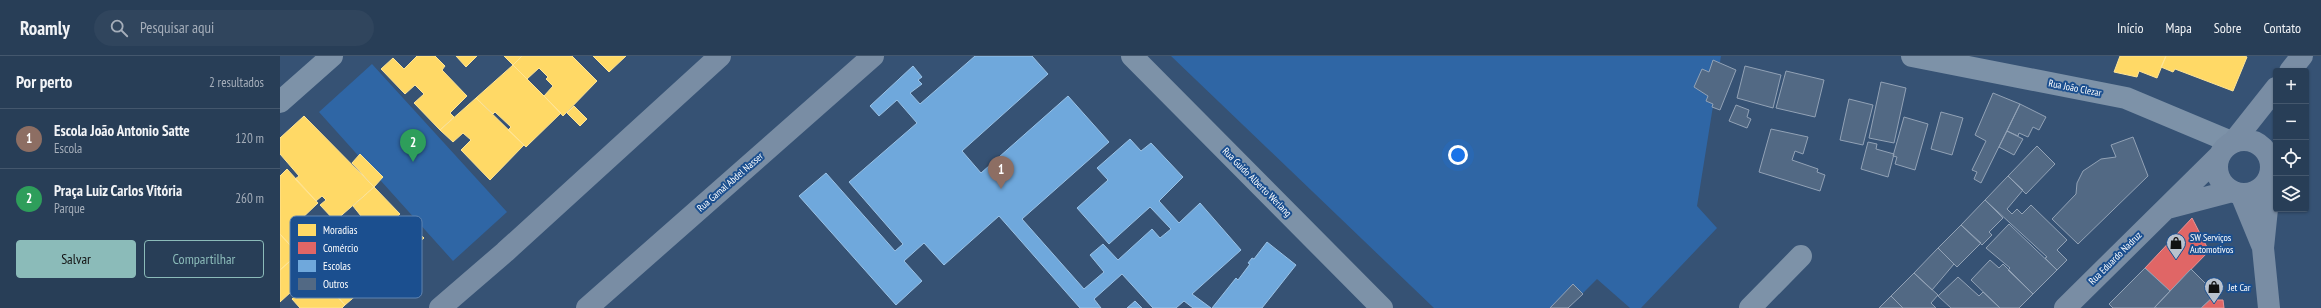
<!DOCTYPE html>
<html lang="pt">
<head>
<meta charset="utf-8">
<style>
	:root { --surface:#283e57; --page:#30455d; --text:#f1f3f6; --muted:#a5aeba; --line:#44576d; --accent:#8bbbb9 }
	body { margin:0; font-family:"PT Sans Narrow",sans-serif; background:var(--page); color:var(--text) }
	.controls { position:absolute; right:12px; top:12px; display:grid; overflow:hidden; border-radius:4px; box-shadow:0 1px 3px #0004 }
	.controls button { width:36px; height:36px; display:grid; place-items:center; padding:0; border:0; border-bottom:1px solid var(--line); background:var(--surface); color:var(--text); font:20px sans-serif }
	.you { position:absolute; left:1178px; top:99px; width:14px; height:14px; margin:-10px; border:3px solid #fff; border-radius:50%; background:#1a73e8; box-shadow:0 0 0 6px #1a73e833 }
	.badge { display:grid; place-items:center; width:26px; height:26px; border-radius:50%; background:var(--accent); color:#fff; font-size:13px; font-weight:700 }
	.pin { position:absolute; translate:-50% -33px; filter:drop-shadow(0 1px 2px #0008) }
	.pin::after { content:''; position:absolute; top:21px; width:14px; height:12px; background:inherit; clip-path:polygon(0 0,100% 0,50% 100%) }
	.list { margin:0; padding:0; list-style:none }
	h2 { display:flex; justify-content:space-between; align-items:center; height:52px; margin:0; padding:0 16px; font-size:17px }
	h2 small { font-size:13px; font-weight:400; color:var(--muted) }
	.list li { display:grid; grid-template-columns:26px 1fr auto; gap:12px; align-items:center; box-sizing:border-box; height:60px; padding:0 16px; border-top:1px solid var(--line) }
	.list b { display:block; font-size:15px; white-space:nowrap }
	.list p { margin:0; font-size:13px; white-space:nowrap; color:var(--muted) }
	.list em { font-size:13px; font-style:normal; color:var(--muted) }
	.actions { display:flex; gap:8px; padding:12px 16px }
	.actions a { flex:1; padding:9px 0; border:1px solid var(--accent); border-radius:4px; text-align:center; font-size:14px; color:var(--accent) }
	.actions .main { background:var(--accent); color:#111 }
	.icon { flex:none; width:22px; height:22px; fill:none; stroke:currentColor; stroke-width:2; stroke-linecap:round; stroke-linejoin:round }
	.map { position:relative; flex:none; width:2041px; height:252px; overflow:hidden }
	header { display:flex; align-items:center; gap:24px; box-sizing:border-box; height:56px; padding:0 20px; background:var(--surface); border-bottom:1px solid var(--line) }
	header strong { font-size:19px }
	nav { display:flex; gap:22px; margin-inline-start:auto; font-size:14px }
	.search { width:280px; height:36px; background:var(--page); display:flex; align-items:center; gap:10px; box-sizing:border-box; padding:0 14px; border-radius:22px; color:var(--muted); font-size:15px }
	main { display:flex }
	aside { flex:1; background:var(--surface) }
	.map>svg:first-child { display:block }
</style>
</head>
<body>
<header>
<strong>Roamly</strong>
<div class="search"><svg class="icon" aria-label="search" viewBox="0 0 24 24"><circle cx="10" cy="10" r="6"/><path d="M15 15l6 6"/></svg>Pesquisar aqui</div>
<nav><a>Início</a><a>Mapa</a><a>Sobre</a><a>Contato</a></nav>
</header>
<main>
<aside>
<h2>Por perto<small>2 resultados</small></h2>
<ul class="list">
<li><span class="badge" style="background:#8d6e63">1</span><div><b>Escola João Antonio Satte</b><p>Escola</p></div><em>120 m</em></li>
<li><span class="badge" style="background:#2e9e5b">2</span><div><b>Praça Luiz Carlos Vitória</b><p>Parque</p></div><em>260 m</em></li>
</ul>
<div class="actions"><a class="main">Salvar</a><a>Compartilhar</a></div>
</aside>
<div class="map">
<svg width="2041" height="252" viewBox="0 0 2041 252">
	<rect width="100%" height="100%" fill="#365274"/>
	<!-- green -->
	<path fill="#2f66a5" d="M891 0H1441L1417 150 1437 172 1361 252H1350L1317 223 1288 252H1154Z
		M92 8 227 156 173 205 39 56Z"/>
	<!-- homes -->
	<path fill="#ffd966" stroke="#ffe494" d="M137 0H155L165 10 162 14 187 40 170 57 174 61 160 74 134 47 144 38 135 29 125 38 101 13 113 2 124 13Z
		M176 0H197L186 11Z
		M224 0H242L233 9Z
		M242 0H292L317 25 283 60 264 40 273 30 266 23 268 21 259 12 247 23 233 9Z
		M313 0H346L329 16Z
		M1840 0H1886L1877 22 1859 15 1857 21 1834 16Z
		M1886 0H1965L1967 1 1953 35 1895 13 1893 16 1881 11Z
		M233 9 281 57 246 91 228 74 231 71 215 56 213 58 196 42Z
		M196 42 244 89 210 124 181 94 191 84 183 77 173 86 160 74Z
		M294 50 307 63 300 70 287 57Z
		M24 60 94 131 55 165 40 149 46 144 42 140 36 145 15 123 19 120 0 98V82Z
		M80 98 103 121 94 131 72 107Z
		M7 113 38 147 16 168 32 185 18 198 0 178V120Z
		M94 131 120 158 107 170 114 178 127 165 144 182 119 204 124 208 106 223 53 166 60 161 69 171 81 160 73 150Z
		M53 166 101 218 65 249 18 198Z
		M0 178 18 198 0 214Z
		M18 198 34 215 0 246V214Z
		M34 223 42 232 46 228 65 249 62 252H20L12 243Z"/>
	<!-- shops -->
	<path fill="#e06666" stroke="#e99494" d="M1912 162 1929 195 1890 235 1865 212Z
		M1936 238 1937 244H1943L1944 252H1921Z"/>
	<!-- schools -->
	<path fill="#6fa8dc" stroke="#9ac2e6" d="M695 0H752L768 18 682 95 701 117 788 40 829 86 742 163 804 233 824 216 810 199 823 188 838 204 872 173 880 182 891 173 870 151 829 188 797 152 828 124 817 112 850 83 861 95 871 87 903 121 879 145 899 167 920 147 961 194 912 238 931 252H913L904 245 896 252H873L842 218 814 243 821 252H800L719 160 664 209 644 187 624 205 642 225 616 249 519 140 546 117 615 195 623 188 569 126 637 67 617 44 599 60 590 50 633 10 642 21 638 24 642 28 630 37 640 48Z
		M987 186 1016 209 982 252H932L956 222 958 224 970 208 968 207 972 202 974 203Z
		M855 245 862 252H847Z"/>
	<!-- building -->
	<path fill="#526984" stroke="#92a2b6" d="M1433 4 1456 14 1440 54 1432 51 1433 48 1426 45 1428 40 1414 31 1422 13 1429 16Z
		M1465 10 1501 19 1493 52 1457 42Z
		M1506 15 1544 24 1535 61 1496 52Z
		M1601 26 1626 32 1614 87 1589 82Z
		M1713 37 1740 48 1701 127 1694 123 1697 116 1692 114 1706 85 1695 79Z
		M1569 43 1593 49 1583 89 1560 84Z
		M1740 48 1766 61 1759 74 1753 71 1748 81 1739 77 1738 80 1727 75Z
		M1456 49 1469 54 1467 61 1471 63 1467 72 1449 65Z
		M1661 56 1683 62 1672 99 1651 93Z
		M1624 61 1648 68 1635 114 1615 108 1617 101 1613 100Z
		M1491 73 1528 81 1523 98 1515 95 1512 104 1538 113 1537 116 1545 119 1540 135 1479 116Z
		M1727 75 1743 83 1734 99 1719 91Z
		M1853 81 1868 120 1798 188 1772 163 1796 138 1797 127 1803 115 1821 103 1836 101 1831 89Z
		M1588 86 1597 88 1596 93 1614 98 1608 121 1581 113Z
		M1757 90 1775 108 1746 138 1728 120Z
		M1728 120 1743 134 1727 153 1732 158 1737 153 1742 158 1751 149 1787 184 1777 194 1787 204 1777 214 1765 202 1767 201 1705 144Z
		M1705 144 1723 162 1709 176 1712 179 1702 189 1681 169Z
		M1729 168 1777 214 1753 238 1728 214 1730 212 1706 192Z
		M1681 169 1701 187 1677 211 1658 192Z
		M1658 192 1674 208 1652 234 1634 217Z
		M1710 204 1719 212 1723 208 1753 238 1739 252H1720L1691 224Z
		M1865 212 1890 235 1874 252H1833L1829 248Z
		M1911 213 1936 238 1921 252H1877L1875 251Z
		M1634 217 1658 239 1651 247 1656 252H1623L1611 240Z
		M1678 221 1699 240 1703 236 1720 252H1671L1658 240Z
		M1293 228 1303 238 1288 252H1270Z
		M1611 240 1623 252H1599Z"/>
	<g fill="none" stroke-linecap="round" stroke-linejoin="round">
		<!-- street -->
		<path stroke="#7d92a8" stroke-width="22" d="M852 0 1102 252
			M1632 0 1846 42 1951 86
			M0 46 52 0
			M1470 252 1521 200"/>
		<!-- secondary -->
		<path stroke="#798da4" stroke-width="22" d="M2010 15 2022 0
			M1937 111a27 27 0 1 1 54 0a27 27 0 1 1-54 0Z
			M1954 85 1996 32
			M1961 138 1982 189
			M1887 152 1952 135
			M160 252 225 196 440 0
			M307 252 593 0
			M1785 252 1938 101
			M1989 252 1983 192 1991 114"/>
	</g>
	<!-- icons -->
	<defs>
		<symbol id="shop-pin" viewBox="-11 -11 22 30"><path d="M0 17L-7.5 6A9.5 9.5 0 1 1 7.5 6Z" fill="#b9c2ce" stroke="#1b4f8f"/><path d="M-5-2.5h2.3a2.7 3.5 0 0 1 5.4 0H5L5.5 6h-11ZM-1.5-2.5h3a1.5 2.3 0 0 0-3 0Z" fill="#111"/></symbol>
	</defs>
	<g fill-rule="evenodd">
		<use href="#shop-pin" x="1885" y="176" width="22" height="30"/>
		<use href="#shop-pin" x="1923" y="220" width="22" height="30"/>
	</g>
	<g text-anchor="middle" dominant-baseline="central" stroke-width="4" stroke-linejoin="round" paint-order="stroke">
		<!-- street labels -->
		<g font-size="10" fill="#fff" stroke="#1b4f8f">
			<text transform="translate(1795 32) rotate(11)">Rua João Clezar</text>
			<text transform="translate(450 126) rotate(-41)">Rua Gamal Abdel Nasser</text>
			<text transform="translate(977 126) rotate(45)">Rua Guido Alberto Werlang</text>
			<text transform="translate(1835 202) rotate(-45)">Rua Eduardo Nadruz</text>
		</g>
		<!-- poi labels -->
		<g font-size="10" fill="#fff" stroke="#1b4f8f" text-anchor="start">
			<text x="1910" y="181">SW Serviços<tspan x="1910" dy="12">Automotivos</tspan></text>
			<text x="1948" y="231">Jet Car</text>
		</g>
	</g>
	<!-- legend -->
	<rect x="10" y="160" width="132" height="82" rx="6" fill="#1b4f8f" stroke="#5f84b1" stroke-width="1"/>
	<rect x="18" y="168" width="18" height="12" fill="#ffd966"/>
	<rect x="18" y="186" width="18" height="12" fill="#e06666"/>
	<rect x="18" y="204" width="18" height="12" fill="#6fa8dc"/>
	<rect x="18" y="222" width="18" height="12" fill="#526984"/>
	<g font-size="11" fill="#fff">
		<text x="43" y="178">Moradias</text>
		<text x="43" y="196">Comércio</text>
		<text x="43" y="214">Escolas</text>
		<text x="43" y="232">Outros</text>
	</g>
</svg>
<div class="controls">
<button>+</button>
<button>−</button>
<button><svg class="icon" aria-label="locate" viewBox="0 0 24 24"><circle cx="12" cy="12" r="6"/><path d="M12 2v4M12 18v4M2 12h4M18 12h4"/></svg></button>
<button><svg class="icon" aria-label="layers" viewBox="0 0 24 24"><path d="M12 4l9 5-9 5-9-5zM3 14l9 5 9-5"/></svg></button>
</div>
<div class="you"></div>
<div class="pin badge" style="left:721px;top:133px;background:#8d6e63">1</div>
<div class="pin badge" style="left:133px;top:106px;background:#2e9e5b">2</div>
</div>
</main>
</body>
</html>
